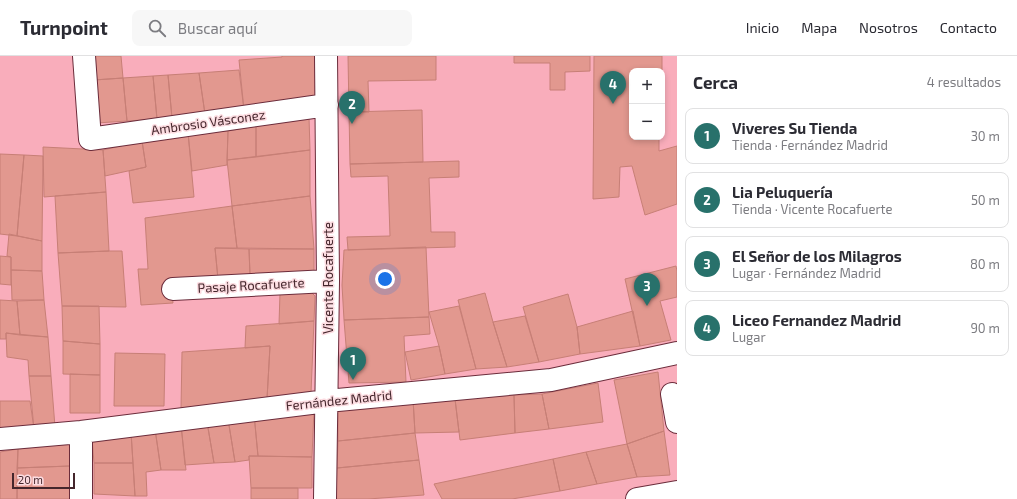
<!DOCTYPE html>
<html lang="es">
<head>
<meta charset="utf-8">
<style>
	:root { --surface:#fff; --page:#f7f7f7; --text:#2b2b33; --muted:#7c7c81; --line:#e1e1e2; --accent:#28716b }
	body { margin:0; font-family:"Exo 2",sans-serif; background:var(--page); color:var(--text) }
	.controls { position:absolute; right:12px; top:12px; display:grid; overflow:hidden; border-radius:8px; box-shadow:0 2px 6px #0003 }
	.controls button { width:36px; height:36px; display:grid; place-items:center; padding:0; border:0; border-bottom:1px solid var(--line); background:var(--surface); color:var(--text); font:20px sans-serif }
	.scale { position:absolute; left:12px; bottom:10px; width:63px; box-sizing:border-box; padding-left:4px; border:2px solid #44262c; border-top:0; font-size:11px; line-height:14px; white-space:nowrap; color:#44262c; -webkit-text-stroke:3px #fcdce1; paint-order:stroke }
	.you { position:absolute; left:385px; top:223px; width:14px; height:14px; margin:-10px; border:3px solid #fff; border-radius:50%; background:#1a73e8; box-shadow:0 0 0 6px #1a73e833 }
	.badge { display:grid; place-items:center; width:26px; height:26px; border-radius:50%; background:var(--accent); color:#fff; font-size:13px; font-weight:700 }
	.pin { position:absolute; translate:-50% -33px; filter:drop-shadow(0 1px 2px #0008) }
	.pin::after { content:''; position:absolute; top:21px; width:14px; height:12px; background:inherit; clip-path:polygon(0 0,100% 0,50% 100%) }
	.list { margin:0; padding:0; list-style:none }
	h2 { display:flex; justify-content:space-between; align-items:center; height:52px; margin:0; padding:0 16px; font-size:17px }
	h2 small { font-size:13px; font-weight:400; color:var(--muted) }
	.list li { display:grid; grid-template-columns:26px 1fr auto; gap:12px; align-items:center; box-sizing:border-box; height:56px; margin:0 8px 8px; padding:0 8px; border:1px solid var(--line); border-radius:8px }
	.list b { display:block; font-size:15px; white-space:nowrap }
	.list p { margin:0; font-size:13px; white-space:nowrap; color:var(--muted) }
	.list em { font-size:13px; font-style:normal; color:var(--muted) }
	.icon { flex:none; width:22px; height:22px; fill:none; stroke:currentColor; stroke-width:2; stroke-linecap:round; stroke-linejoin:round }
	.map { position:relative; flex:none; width:677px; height:443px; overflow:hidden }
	header { display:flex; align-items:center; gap:24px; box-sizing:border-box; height:56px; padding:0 20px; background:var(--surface); border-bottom:1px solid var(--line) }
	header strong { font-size:19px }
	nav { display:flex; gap:22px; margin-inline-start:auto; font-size:14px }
	.search { width:280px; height:36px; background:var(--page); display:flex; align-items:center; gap:10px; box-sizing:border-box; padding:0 14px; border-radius:8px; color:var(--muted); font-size:15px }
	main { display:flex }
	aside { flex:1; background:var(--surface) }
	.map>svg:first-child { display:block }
</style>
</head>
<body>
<header>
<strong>Turnpoint</strong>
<div class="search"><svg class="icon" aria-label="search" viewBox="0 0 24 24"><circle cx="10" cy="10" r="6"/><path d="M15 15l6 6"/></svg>Buscar aquí</div>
<nav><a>Inicio</a><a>Mapa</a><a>Nosotros</a><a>Contacto</a></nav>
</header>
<main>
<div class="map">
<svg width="677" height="443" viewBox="0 0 677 443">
	<rect width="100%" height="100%" fill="#f9adbb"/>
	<!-- building -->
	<path fill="#e2988f" stroke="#c77f76" d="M91 0H121L123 22 94 24Z
		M282 0H319V46L244 54 239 4 282 1Z
		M348 0H436V24L368 25 369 56H349Z
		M514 0H590V15L565 16V34H550V7H514Z
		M594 0H662V15H632V81H659V95L677 90V148L645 159 632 110 620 111 619 141 593 143Z
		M239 14 244 54 205 58 199 17Z
		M199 17 205 58 172 62 168 19Z
		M168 19 172 62 157 63 153 20Z
		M153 20 157 63 127 65 123 22Z
		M123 22 127 65 97 67 94 24Z
		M422 54 423 106 350 108 349 56Z
		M309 61 310 94 256 101V70Z
		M256 70V101L227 104 228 75Z
		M228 75 227 109 192 115 188 77Z
		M188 77 194 141 133 147 129 115 146 111 142 85Z
		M142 85 146 111 105 120 103 94Z
		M43 91 103 94 106 136 44 141Z
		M310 94V140L232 150 227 104Z
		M0 98 24 99 17 180 0 178Z
		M24 99 43 100 42 185 17 180Z
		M459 105V121L429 122 431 176H455V191L348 194 347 181 390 180 388 120 351 121 350 108Z
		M106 136 109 195 58 197 55 140Z
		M310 140 314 193 237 192 232 150Z
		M232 150 237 192H215L218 223 171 225 173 247 141 249 138 213H148L145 162Z
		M9 178 42 185V215L11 214V201L7 200Z
		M426 191 429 261 344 264 342 229 344 194Z
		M215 192 249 193 250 219 218 223Z
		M249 193H314V215L250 219Z
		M109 195H122L126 251 62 250 58 197Z
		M0 200 11 201V229L0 228Z
		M676 210 677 215V241L660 245 671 284 640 290 625 223Z
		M11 214 42 215 44 244H12Z
		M310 235 315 240 314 265 279 268 280 237Z
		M485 237 493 266 507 311 476 313 458 244Z
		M568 238 577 271 580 298 539 306 523 251Z
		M0 244 17 245 20 279 6 277V283H0Z
		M44 244 48 281 20 279 17 245Z
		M62 250H99L100 288 63 285Z
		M459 250 476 313 445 318 439 290 429 256Z
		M633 255 640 290 580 298 577 271Z
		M525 260 539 306 507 311 493 266Z
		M429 261 430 278 404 280 406 326 349 327 344 264Z
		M314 265 311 337 267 343 270 290 245 292 246 270Z
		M6 277 48 281 51 320H29L28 304 7 301Z
		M63 285 100 288V319L63 318Z
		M270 290 267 343 181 352 182 296Z
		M439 290 445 318 411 324 405 296Z
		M115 297 165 298 164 350H114Z
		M658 316 664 375 627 388 614 324Z
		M70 318 100 319V357H70Z
		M29 320H51L55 371 34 373Z
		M598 327 603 366 549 373 542 338Z
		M542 338 549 373 515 377 514 339Z
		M514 339 515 377 460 384 455 343Z
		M413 343 415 377 338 385V352Z
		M413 343H455L459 376 415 377Z
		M0 345H30L34 373 0 375Z
		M314 353 312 401 258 400 254 358Z
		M254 358 258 400H249V404L235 406 228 363Z
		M228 363 235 406 214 407 207 366Z
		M207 366 214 407 185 409 181 369Z
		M181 369 186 414H161L155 373Z
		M155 373 161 414 146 416 147 440H135L131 376Z
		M664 375 670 419 637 421 627 388Z
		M131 376 133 407H94L92 382Z
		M415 377 419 404 337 412 338 385Z
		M71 387 70 410 17 412 18 393Z
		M627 388 637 421 597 428 586 396Z
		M18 393 17 443H0V396Z
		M586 396 597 428 560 435 553 403Z
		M249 400 312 401V432H251Z
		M553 403 560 435 512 443H442L434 428Z
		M419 404 424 439 368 443H336L337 412Z
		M94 407H133L135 440 94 438Z
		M70 410V443H17V412Z
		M251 432H298V443H251Z"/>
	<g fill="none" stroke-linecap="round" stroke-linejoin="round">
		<defs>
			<path id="minor" d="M84 0 90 83 327 49
				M173 233 328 225
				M672 338 677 366
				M0 383 81 376 327 345 551 324 677 297
				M81 443V376
				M325 443 328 225 326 0
				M637 443 677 436"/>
		</defs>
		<!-- minor casing -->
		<use href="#minor" stroke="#6b2c3b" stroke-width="24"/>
		<!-- minor -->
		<use href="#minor" stroke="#fff" stroke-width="22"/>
	</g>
	<g text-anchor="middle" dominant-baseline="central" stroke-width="3" stroke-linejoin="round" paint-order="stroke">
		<!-- street labels -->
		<g font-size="13" fill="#44262c" stroke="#fcdce1">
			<text transform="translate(208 66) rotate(-8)">Ambrosio Vásconez</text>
			<text transform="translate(328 222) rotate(-90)">Vicente Rocafuerte</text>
			<text transform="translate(251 229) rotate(-3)">Pasaje Rocafuerte</text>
			<text transform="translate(339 344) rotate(-6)">Fernández Madrid</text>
		</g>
	</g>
</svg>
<div class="controls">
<button>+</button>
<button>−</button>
</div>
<div class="scale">20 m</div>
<div class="you"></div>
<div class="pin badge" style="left:353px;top:324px">1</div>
<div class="pin badge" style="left:352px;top:68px">2</div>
<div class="pin badge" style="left:647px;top:250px">3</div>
<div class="pin badge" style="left:613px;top:48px">4</div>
</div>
<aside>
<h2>Cerca<small>4 resultados</small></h2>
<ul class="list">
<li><span class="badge">1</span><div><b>Viveres Su Tienda</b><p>Tienda · Fernández Madrid</p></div><em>30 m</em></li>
<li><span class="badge">2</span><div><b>Lia Peluquería</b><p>Tienda · Vicente Rocafuerte</p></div><em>50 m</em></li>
<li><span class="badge">3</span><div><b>El Señor de los Milagros</b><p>Lugar · Fernández Madrid</p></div><em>80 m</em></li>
<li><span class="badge">4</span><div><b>Liceo Fernandez Madrid</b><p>Lugar</p></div><em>90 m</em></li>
</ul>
</aside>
</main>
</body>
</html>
